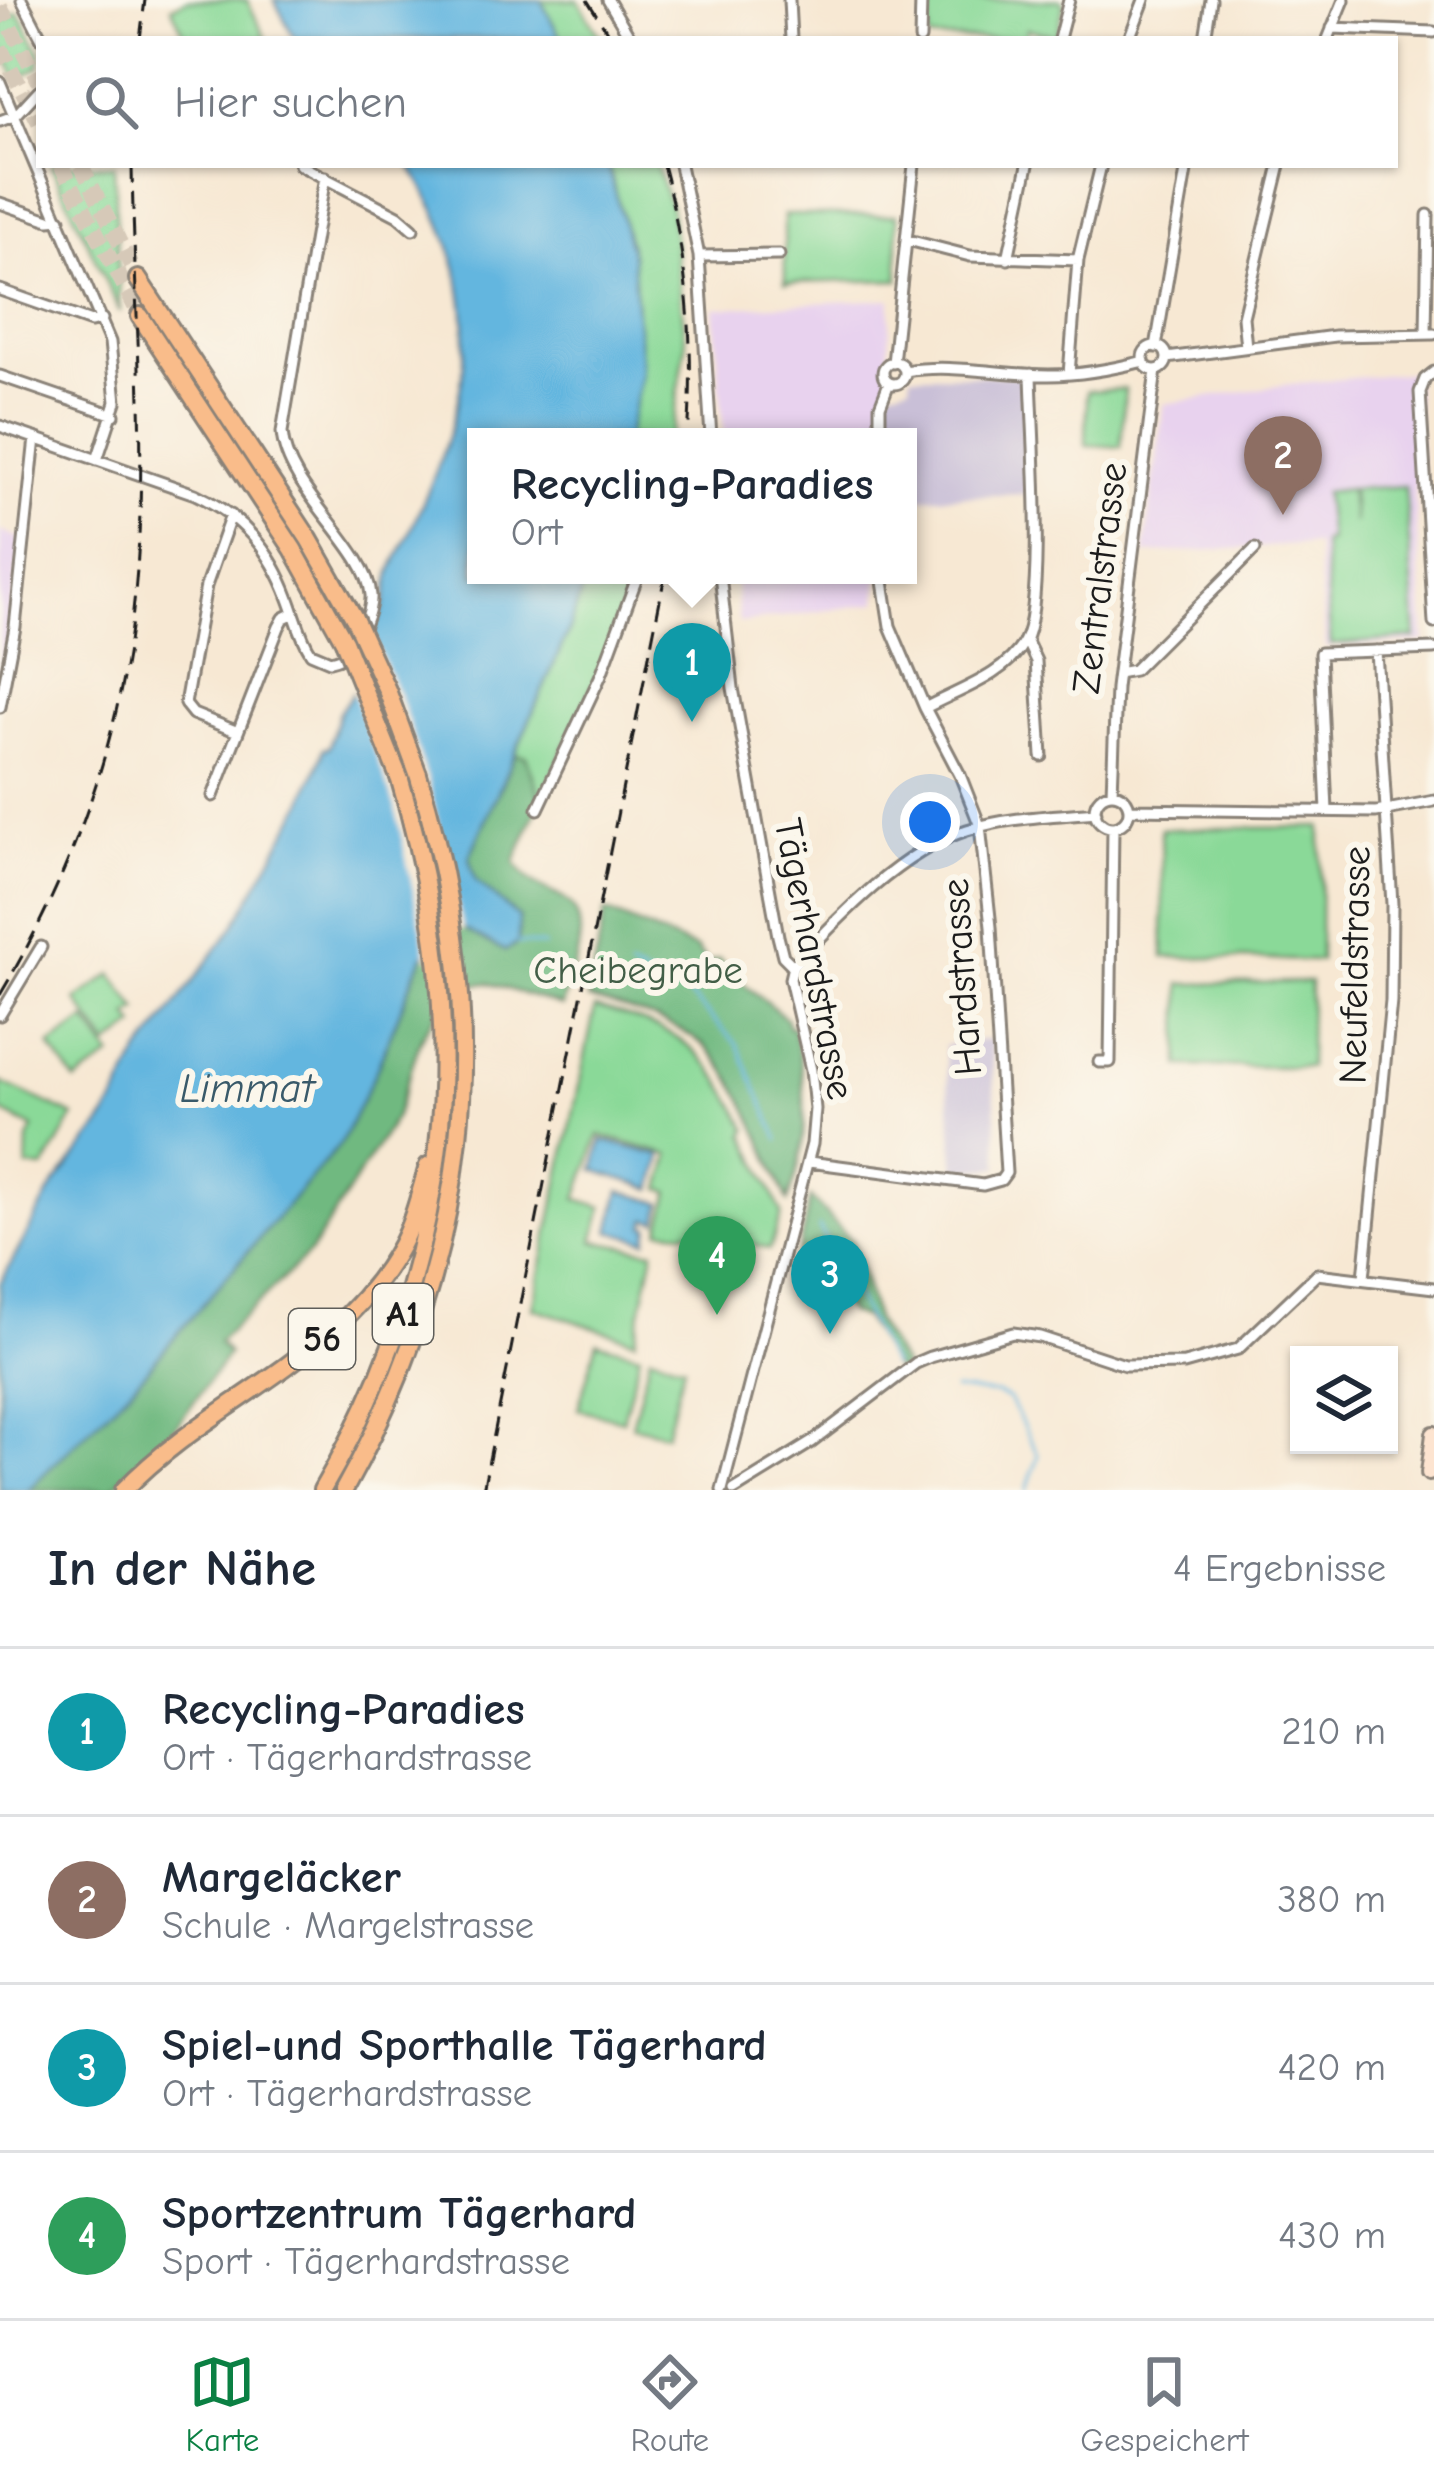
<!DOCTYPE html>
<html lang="de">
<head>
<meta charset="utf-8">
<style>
	:root { --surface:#fff; --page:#f2f2f3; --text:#1f2937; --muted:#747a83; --line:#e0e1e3; --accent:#0b8043 }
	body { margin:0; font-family:"Comic Neue",sans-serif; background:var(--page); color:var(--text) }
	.controls { position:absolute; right:36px; bottom:36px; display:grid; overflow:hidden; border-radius:0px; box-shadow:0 3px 9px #0004 }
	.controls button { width:108px; height:108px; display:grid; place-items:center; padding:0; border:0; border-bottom:3px solid var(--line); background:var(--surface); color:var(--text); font:60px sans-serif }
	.you { position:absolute; left:930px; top:822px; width:42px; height:42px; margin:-30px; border:9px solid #fff; border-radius:50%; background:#1a73e8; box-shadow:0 0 0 18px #1a73e833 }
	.badge { display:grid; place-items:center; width:78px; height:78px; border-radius:50%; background:var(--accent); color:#fff; font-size:39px; font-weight:700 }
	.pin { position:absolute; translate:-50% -99px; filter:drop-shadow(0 3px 6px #0008) }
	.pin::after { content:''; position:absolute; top:63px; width:42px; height:36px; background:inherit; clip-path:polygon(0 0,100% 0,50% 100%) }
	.popup { position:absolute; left:467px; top:428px; width:450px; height:156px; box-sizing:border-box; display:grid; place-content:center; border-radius:0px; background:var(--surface); filter:drop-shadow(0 3px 9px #0005); font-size:39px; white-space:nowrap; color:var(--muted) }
	.popup b { font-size:45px; color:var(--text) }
	.popup::after { content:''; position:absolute; left:50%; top:100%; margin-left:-24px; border:24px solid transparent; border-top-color:var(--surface) }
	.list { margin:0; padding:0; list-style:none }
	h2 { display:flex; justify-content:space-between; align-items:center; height:156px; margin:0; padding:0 48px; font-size:51px }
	h2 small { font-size:39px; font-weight:400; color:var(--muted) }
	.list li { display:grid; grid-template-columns:78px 1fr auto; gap:36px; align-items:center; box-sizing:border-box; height:168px; padding:0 48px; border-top:3px solid var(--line) }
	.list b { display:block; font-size:45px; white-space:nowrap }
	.list p { margin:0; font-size:39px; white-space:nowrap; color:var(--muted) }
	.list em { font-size:39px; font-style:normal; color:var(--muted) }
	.icon { flex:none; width:66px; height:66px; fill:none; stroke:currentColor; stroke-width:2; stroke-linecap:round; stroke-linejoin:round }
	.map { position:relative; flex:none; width:1434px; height:1490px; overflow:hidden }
	.search { position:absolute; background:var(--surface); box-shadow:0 3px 9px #0004; left:36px; right:36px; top:36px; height:132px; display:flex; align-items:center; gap:30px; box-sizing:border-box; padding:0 42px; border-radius:0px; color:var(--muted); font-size:45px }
	.sheet { height:828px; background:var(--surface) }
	nav { display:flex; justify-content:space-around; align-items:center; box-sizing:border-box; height:168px; border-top:3px solid var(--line); background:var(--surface); font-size:33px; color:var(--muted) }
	nav a { display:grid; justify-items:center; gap:6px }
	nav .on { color:var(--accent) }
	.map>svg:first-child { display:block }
</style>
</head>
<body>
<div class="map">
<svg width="1434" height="1490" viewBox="0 0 1434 1490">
	<rect width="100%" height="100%" fill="#fbf7ec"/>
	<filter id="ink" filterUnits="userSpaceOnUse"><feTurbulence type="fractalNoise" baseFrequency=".00833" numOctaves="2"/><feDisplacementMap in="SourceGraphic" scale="24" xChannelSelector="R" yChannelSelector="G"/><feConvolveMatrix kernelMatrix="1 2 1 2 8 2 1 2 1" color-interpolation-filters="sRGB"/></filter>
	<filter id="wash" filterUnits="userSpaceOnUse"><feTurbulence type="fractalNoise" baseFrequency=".004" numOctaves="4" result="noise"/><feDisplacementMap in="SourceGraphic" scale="48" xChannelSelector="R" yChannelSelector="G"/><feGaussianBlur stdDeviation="2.7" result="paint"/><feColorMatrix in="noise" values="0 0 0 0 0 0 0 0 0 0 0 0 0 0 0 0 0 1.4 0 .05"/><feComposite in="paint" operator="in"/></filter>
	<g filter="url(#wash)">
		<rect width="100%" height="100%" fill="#f7e8d3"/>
		<!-- built -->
		<path fill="#e8d2ee" d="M891 299 885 437H724L714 308Z
			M1415 372 1422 473 1414 486 1425 642 1326 648 1316 544 1144 554 1164 404 1290 384Z
			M0 531 22 539 0 681Z
			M735 575H878L877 603 739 623Z"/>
		<!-- industrial -->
		<path fill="#c9bfd7" d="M911 375 1027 376 1029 494 908 498V437H884L883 407 890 390 910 384Z
			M991 1039 999 1167 956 1171 944 1045Z"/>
		<!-- green -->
		<path fill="#8ad998" stroke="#537a5a" stroke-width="3" d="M186 0H247L266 39H187L171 7Z
			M541 0H578L602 39H561Z
			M930 0H1061L1064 4 1057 36 1027 29 1025 39H929Z
			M19 12 39 51V67L17 79 0 47V22Z
			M51 165H114L120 312Z
			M608 165H656L671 209 686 345 671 437H627L641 371 632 255Z
			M784 215H897L899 280 785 283Z
			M1125 389 1121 447 1086 445 1087 391Z
			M1405 486 1416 638 1331 645 1323 542 1329 541 1324 492 1349 489 1354 523 1352 489Z
			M587 575H635L599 672 541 799 526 757 515 754 568 632Z
			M1321 827 1320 961 1164 957 1161 829Z
			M112 974 138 1010 129 1016 136 1026 109 1046 76 1000Z
			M1310 982 1309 1067 1180 1066 1181 984Z
			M595 1008C682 1029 709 1050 748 1130L745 1134 782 1213 770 1249 720 1235 660 1230 670 1192 661 1189 670 1155 599 1135 577 1199 603 1207 594 1241 654 1251 635 1340 533 1308Z
			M86 1020 112 1056 76 1082 50 1046Z
			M0 1082 74 1116 44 1169 27 1167 28 1139 33 1128 0 1111Z
			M597 1342 640 1354 623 1420 578 1409Z
			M650 1355 684 1365 666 1434 632 1425Z"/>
		<!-- forest -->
		<path fill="#6fb980" stroke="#466a4e" stroke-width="3" d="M515 754 526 756 541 799 515 862C526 881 540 887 559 896 599 916 571 972 562 1006L488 983 453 988 421 1038 396 1116 311 1251 218 1342 228 1354 178 1424 111 1490H28L133 1385 341 1143 376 1071 416 971 440 926 519 918 475 881 469 858Z
			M605 911 697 949 707 962 720 959 733 975 786 1018 789 1027H793C808 1087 810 1142 788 1201 766 1155 741 1076 702 1044 670 1019 626 1010 588 999Z
			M810 1197 853 1242 876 1322 904 1367 898 1374 864 1318 849 1313 810 1262 797 1259Z"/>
		<!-- water -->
		<path fill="#64b6df" stroke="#40697e" stroke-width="3" d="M274 0H541L561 39H295Z
			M410 165H608L632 255 642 372 627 437H476V575H587L568 632 469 858 476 881 519 918 518 943 505 951 453 923 440 926 416 971 376 1071 341 1143 133 1386 28 1490H0V1284L52 1188 107 1117 138 1056 234 926 304 801C308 782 320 770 323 749L329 747 339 713 353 692V680C363 654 376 629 385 603 388 592 388 578 393 567 464 421 504 315 410 165Z
			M602 1140 662 1156 653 1189 594 1170Z
			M620 1191 662 1203 658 1221 647 1219 645 1226 650 1227 647 1241 610 1231Z"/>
		<!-- pier -->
		<path fill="#f7e8d3" d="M368 625 401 700 428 780 464 930 444 931 428 961 395 807 347 678Z"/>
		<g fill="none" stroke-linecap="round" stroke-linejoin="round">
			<!-- stream -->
			<path stroke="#64b6df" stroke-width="3" d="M518 943 544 946
				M630 969 688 994 737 1044 779 1140
				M819 1227 892 1366
				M954 1390 997 1394 1009 1399 1038 1455 1027 1490"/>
		</g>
	</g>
	<g filter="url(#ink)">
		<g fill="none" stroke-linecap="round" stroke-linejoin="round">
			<!-- highway-tunnel -->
			<path stroke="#d6c9b8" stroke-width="16" stroke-dasharray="16 8" stroke-linecap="butt" d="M0 7 39 81
				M0 48 39 122
				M61 165 140 316
				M81 165 138 279"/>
			<defs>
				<path id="street" d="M22 0 42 39
					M608 0 631 39
					M789 0 791 39
					M1332 28 1434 32
					M920 39 921 0
					M1059 39 1069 0
					M1129 39 1144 0
					M1205 39 1211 0
					M1328 39 1344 0
					M0 82 110 342 116 402 97 460
					M0 121 16 115 39 90
					M300 165 398 216 413 229
					M680 165 699 256 711 437
					M0 203 49 220 60 219
					M908 240 970 256 1078 260
					M699 256 779 255
					M1008 259 1028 165
					M0 290 91 322 102 319
					M1426 334 1428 215
					M1143 358a12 12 0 1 1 24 0a12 12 0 1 1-24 0Z
					M1156 347 1187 165
					M1246 347 1243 317 1280 165
					M1167 358 1335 336 1434 334
					M883 373a11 11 0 1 1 22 0a11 11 0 1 1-22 0Z
					M893 363 914 165
					M905 371C952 363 1001 375 1049 375 1080 375 1113 369 1144 361
					M1434 372 1425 379 1420 392 1434 623
					M1069 374 1078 260 1101 165
					M0 376 114 415
					M0 426 195 494C242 516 271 550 289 599 296 617 300 636 311 653L330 661C349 657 355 648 362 631 366 620 372 607 371 595 367 547 286 490 282 432L325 177
					M880 437V406L889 383
					M231 515 206 586 185 704 193 714 238 732
					M720 575 733 688 778 936 783 956 793 966
					M882 575 890 626 925 708
					M1026 640 1036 661 1042 756
					M1118 673 1134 670 1255 549
					M0 707 15 627 35 438
					M1112 793 1116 688 1156 370
					M1095 810a17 17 0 1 1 34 0a17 17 0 1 1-34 0Z
					M213 796 279 627 284 618 294 613
					M538 809 601 675 638 575
					M1129 809 1376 812 1434 801
					M1327 811 1320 653 1434 649
					M0 1015 41 947
					M1099 1062H1110L1113 827
					M809 1162 983 1185 1001 1180 1006 1173 991 927 980 826 960 775 925 708C958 690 1005 676 1024 642 1046 604 1032 427 1031 374
					M1364 1278 1391 1001 1392 904 1376 651
					M722 1490 812 1144 815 1109 811 1070 790 979 793 966C840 916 900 852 967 830 1008 817 1054 816 1096 812
					M734 1490 812 1442 916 1363 930 1357 1013 1333 1040 1337 1125 1365 1184 1364 1238 1349 1317 1274 1434 1288"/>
				<path id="secondary" d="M1429 1473 1434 1434"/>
				<path id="highway" d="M138 279 309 539 354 618
					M140 316 293 549 344 641
					M124 1490C210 1400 340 1359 401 1245 414 1220 420 1193 428 1166
					M322 1490C454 1264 474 1029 400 780
					M344 1490C472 1260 495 1026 418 774"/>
			</defs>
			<!-- street casing -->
			<use href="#street" stroke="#8a8278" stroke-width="15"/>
			<!-- secondary casing -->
			<use href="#secondary" stroke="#8a8278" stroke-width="20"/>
			<!-- highway casing -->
			<use href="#highway" stroke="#8a8278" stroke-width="22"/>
			<!-- street -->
			<use href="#street" stroke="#fff" stroke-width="9"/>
			<!-- secondary -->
			<use href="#secondary" stroke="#fde4d0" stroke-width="14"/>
			<!-- highway -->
			<use href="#highway" stroke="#f9bc8a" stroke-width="16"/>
			<!-- rail -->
			<path stroke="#1c1c1c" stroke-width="3" stroke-dasharray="18 9" stroke-linecap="butt" d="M587 0 612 39
				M140 39 145 0
				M663 165C687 254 695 345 688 437
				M0 995C70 877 118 749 133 611 150 464 134 313 132 165
				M483 1490 665 575"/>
			<defs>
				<path id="highway-bridge" d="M354 618 387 690 418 774
					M344 641 400 780"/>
			</defs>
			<!-- highway-bridge casing -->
			<use href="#highway-bridge" stroke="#8a8278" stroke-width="22" stroke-linecap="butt"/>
			<!-- highway-bridge -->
			<use href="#highway-bridge" stroke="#f9bc8a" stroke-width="16"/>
		</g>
	</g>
	<g text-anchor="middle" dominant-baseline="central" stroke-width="12" stroke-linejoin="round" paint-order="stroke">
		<!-- shield labels -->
		<g fill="#fbf7ec" stroke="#5f5e5a" stroke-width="3">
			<rect x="373" y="1284" width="60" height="60" rx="9"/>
			<rect x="289" y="1309" width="66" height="60" rx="9"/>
		</g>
		<g font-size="36" font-weight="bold" fill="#1c1c1c">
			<text x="403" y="1314">A1</text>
			<text x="322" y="1339">56</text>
		</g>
		<!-- street labels -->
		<g font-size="39" fill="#1c1c1c" stroke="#fbf7ec">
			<text transform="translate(1100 578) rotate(-83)">Zentralstrasse</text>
			<text transform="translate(814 959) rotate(79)">Tägerhardstrasse</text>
			<text transform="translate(1355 965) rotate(-89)">Neufeldstrasse</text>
			<text transform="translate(962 977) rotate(-94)">Hardstrasse</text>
		</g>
		<!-- park labels -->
		<g font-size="39" fill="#425e47" stroke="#fbf7ec">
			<text x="638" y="970">Cheibegrabe</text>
		</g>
		<!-- water labels -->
		<g font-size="42" font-style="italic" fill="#395a6a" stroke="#fbf7ec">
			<text x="247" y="1088">Limmat</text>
		</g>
	</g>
</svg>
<div class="controls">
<button><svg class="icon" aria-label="layers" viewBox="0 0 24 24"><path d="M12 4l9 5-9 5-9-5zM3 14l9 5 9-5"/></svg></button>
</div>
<div class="you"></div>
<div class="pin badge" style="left:692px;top:722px;background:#0f9aa8">1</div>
<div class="popup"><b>Recycling-Paradies</b>Ort</div>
<div class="pin badge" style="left:1283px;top:515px;background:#8d6e63">2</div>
<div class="pin badge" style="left:830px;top:1334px;background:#0f9aa8">3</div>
<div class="pin badge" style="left:717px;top:1315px;background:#2e9e5b">4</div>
<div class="search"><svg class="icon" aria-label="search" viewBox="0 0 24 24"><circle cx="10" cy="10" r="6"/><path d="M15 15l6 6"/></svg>Hier suchen</div>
</div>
<section class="sheet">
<h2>In der Nähe<small>4 Ergebnisse</small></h2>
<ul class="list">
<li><span class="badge" style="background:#0f9aa8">1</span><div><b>Recycling-Paradies</b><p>Ort · Tägerhardstrasse</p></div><em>210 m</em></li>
<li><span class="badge" style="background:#8d6e63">2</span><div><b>Margeläcker</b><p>Schule · Margelstrasse</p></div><em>380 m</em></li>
<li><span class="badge" style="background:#0f9aa8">3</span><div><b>Spiel-und Sporthalle Tägerhard</b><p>Ort · Tägerhardstrasse</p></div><em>420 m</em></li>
<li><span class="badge" style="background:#2e9e5b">4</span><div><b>Sportzentrum Tägerhard</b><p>Sport · Tägerhardstrasse</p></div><em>430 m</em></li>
</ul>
</section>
<nav>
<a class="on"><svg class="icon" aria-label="map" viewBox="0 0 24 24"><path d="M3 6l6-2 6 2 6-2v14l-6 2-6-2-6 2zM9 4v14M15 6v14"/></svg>Karte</a>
<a><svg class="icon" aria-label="directions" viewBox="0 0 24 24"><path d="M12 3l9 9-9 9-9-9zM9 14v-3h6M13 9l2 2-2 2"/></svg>Route</a>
<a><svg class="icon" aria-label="saved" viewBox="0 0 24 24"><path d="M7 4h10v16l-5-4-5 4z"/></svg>Gespeichert</a>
</nav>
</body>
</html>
